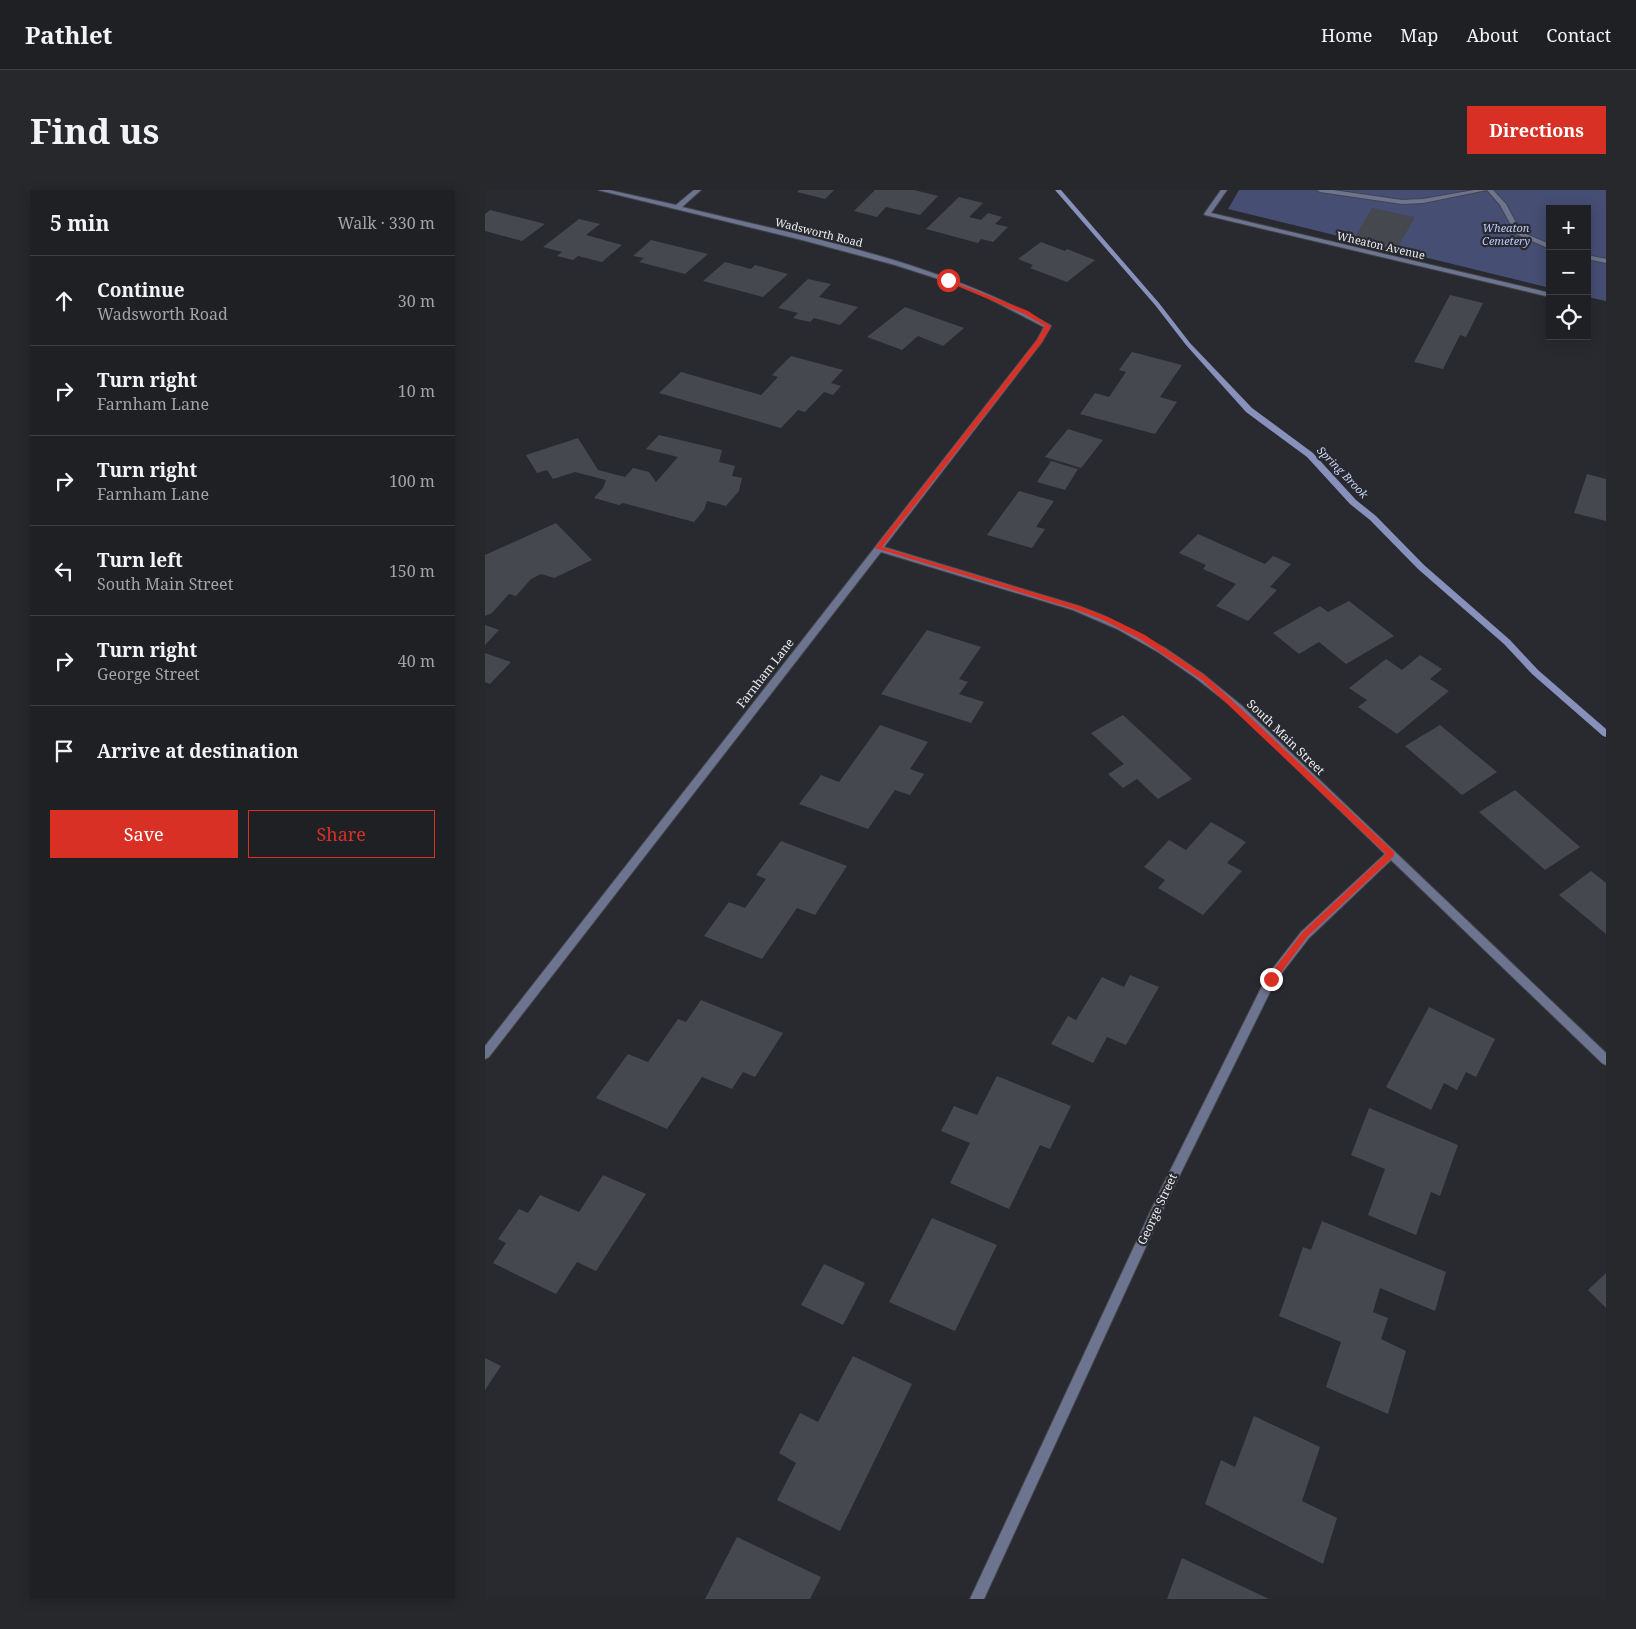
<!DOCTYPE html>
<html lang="en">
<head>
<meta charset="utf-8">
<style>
	:root { --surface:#1e2024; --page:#26282c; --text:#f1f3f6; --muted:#a1a3a6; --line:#3c3e41; --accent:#d93025 }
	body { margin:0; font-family:"Noto Serif",serif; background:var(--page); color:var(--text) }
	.controls { position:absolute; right:15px; top:15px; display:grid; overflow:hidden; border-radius:0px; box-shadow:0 2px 12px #0003 }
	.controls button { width:45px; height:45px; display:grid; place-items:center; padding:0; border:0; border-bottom:1px solid var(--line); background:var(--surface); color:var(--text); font:25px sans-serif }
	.stop { position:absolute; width:15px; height:15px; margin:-11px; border:4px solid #d93025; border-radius:50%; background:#fff }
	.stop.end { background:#d93025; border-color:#fff; box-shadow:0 1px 5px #0008 }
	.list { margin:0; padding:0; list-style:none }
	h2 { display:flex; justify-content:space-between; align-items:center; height:65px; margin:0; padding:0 20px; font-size:21px }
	h2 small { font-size:16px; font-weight:400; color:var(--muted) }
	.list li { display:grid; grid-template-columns:32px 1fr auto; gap:15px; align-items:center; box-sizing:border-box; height:90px; padding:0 20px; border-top:1px solid var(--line) }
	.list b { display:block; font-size:19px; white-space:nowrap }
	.list p { margin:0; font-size:16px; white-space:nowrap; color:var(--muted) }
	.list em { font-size:16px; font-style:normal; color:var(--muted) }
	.actions { display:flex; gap:10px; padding:15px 20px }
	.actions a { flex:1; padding:11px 0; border:1px solid var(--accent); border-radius:0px; text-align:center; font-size:18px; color:var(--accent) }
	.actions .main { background:var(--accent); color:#fff }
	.icon { flex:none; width:28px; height:28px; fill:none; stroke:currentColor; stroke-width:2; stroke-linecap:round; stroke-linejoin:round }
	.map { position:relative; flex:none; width:1121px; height:1409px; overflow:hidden; border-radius:0px }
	header { display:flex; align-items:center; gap:30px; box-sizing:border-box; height:70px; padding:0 25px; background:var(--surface); border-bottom:1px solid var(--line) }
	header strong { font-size:24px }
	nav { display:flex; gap:28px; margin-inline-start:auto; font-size:18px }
	.intro { display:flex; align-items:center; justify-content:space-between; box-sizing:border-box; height:120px; padding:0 30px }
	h1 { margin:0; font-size:35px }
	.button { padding:12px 22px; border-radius:0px; background:var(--accent); color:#fff; font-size:18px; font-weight:700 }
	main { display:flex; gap:30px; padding:0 30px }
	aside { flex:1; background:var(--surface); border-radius:0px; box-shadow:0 2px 12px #0003 }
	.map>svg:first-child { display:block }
</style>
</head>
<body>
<header>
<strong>Pathlet</strong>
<nav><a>Home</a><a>Map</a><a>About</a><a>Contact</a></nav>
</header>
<div class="intro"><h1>Find us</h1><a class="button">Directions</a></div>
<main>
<aside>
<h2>5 min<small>Walk · 330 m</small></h2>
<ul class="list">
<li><svg class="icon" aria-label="ahead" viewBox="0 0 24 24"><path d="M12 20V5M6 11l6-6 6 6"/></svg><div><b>Continue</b><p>Wadsworth Road</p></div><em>30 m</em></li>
<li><svg class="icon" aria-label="right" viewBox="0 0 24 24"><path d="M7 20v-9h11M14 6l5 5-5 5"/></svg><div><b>Turn right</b><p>Farnham Lane</p></div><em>10 m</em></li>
<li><svg class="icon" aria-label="right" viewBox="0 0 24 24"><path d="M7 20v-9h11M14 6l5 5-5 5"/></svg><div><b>Turn right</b><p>Farnham Lane</p></div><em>100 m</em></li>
<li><svg class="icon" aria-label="left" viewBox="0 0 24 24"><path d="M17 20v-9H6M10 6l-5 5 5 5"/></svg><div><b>Turn left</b><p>South Main Street</p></div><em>150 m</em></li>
<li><svg class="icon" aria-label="right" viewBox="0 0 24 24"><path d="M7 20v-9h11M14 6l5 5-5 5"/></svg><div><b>Turn right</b><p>George Street</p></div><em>40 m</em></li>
<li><svg class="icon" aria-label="arrive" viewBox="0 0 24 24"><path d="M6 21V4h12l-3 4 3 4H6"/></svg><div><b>Arrive at destination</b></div></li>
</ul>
<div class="actions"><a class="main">Save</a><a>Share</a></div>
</aside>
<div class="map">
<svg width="1121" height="1409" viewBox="0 0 1121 1409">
	<rect width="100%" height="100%" fill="#282a30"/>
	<!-- green -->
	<path fill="#464e74" d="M754 0H1121V111L1102 107V19H1065V98L743 19Z"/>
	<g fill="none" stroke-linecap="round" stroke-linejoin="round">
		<!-- stream -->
		<path fill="#8890bc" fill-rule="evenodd" d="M570 0H576L674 113 705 153 767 218 828 263 871 310 891 326 939 375 1025 450 1053 480 1121 539V547L1118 546 1047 484 1019 454 933 379 885 330 865 314 822 267 761 222 701 155 670 115Z"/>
	</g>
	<!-- building -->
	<path fill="#46484f" d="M314 0H349L340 9 312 2Z
		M390 0H429L453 6 435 25 401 17 392 27 369 21Z
		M474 7 498 13 484 27 496 30 503 23 517 27 510 34 523 37 508 52 496 49 493 53 441 39Z
		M887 18 930 27 913 57 870 47Z
		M5 20 60 34 37 51 0 41V24Z
		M94 29 115 34 101 45 137 55 117 72 93 66 88 70 72 66 77 62 58 57Z
		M166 50 223 64 200 84 154 72 159 68 148 66Z
		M556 52 580 61 582 59 610 70 582 92 545 78 548 75 533 69Z
		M240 72 266 79 270 75 303 84 278 107 218 91Z
		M323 89 346 94 334 107 373 117 355 135 329 128 325 132 308 128 313 123 293 118Z
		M965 105 998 113 981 147 975 145 958 179 929 172Z
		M420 117 479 138 458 156 433 146 417 160 382 147Z
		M647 162 697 175 675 207 692 212 670 244 595 224 610 203 624 207 641 182 634 180Z
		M306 166 358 180 346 193 356 196 348 205 339 202 320 222 313 220 296 238 174 203 196 182 276 205 293 187 287 185Z
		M583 239 618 250 596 278 560 267Z
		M174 245 237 260 234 272 250 276 247 286 257 288 254 301 241 316 222 311 219 320 209 332 138 313 134 315 109 308 118 298 121 290 90 282 68 289 62 280 52 283 41 265 93 248 113 280 140 287 148 278 164 282 171 292 193 267 161 259Z
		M566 271 593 279 580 300 552 292Z
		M1102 284 1121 289V331L1089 323Z
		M534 301 569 311 551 337 560 339 547 358 502 345Z
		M71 333 107 370 69 388 56 384 46 389 31 406 24 404 7 423 0 426V365Z
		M713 344 780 374 788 366 806 374 785 397 792 400 763 431 731 416 751 394 718 379 721 375 694 363Z
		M864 411 909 446 861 474 834 452 814 464 788 443 835 416 843 422Z
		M0 435 14 440 0 455Z
		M442 440 496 457 474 489 483 492 474 504 499 512 486 533 396 504Z
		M0 463 26 472 5 494 0 492Z
		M935 465 957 479 945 489 964 501 912 544 873 517 882 510 864 498 901 469 917 480Z
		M638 525 707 589 673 609 652 589 638 598 623 584 639 574 606 543Z
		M395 535 443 552 425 579 439 584 425 605 410 600 383 639 314 614 336 585 354 592Z
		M955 535 1012 582 977 605 920 556Z
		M1030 600 1095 657 1060 680 994 622Z
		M726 632 761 652 742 673 757 681 718 725 673 698 680 690 659 677 684 650 701 660Z
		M296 651 362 676 330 725 312 718 277 769 219 746 244 712 260 718 281 689 271 685Z
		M1106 681 1121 693V744L1074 705Z
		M645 785 674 797 641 855 622 847 608 873 566 854 583 826 591 830 617 787 639 797Z
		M216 810 298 843 270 887 258 882 247 899 217 887 182 939 111 908 143 864 163 872 193 829 201 832Z
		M944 817 1010 849 991 887 981 882 972 900 959 893 946 920 901 897Z
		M512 886 586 916 565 959 555 955 524 1019 465 993 485 953 456 941 469 916 492 925Z
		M884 918 973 955 955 1006 946 1002 931 1045 883 1025 900 979 866 965Z
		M118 985 161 1004 111 1081 92 1072 71 1104 8 1073 21 1053 13 1049 34 1019 43 1023 55 1005 94 1022Z
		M447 1028 512 1055 470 1141 404 1112Z
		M837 1031 961 1082 950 1121 895 1098 888 1122 903 1128 896 1149 921 1161 903 1224 841 1197 856 1152 794 1126 818 1057 826 1060Z
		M339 1074 380 1093 358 1135 316 1115Z
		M1121 1083V1118L1103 1100Z
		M368 1166 427 1194 355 1341 292 1310 311 1273 294 1263 315 1223 333 1232Z
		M0 1168 16 1176 0 1200Z
		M769 1226 835 1257 817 1311 852 1328 838 1374 720 1314 736 1270 750 1277Z
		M252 1347 336 1387 325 1409H220Z
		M697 1368 784 1409H682Z"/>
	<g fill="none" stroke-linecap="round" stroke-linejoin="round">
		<defs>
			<path id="lane" d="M832 0H848L917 10 938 9 989 0H1008L1021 14 1036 42 1065 54V59L1031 44 1015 15 1002 0 938 13 917 14 835 2Z
				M1102 65 1121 69V73L1102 69Z"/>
			<path id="street" d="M113 0H124L191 15 209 0H216L197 17C322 47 452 71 565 135L566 136 557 152 399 357 594 416 617 425 680 458 718 484 756 515 1121 863V875L1117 873 906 670 824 748 790 792 682 1011 499 1409H485L674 1003 782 786 816 742 900 664 750 519 712 489 673 462 632 439 588 420 396 362 4 867 0 869V856L552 150 559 137 503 108 472 95 410 75 317 50Z
				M736 0H742L726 23 1065 103V107L720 25 719 24Z"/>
		</defs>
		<!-- lane casing -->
		<use href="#lane" stroke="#43454b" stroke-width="2"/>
		<!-- street casing -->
		<use href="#street" stroke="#43454b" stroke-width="2"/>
		<!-- lane -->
		<use href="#lane" fill="#6d748f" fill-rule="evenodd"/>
		<!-- street -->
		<use href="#street" fill="#6d748f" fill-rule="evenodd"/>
	</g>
	<!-- route -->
	<path fill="#d93025" d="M461 89 543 121 566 136 557 152 397 357 594 416 623 427 660 445 722 487 909 662V666L822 747 789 792H783V787L817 743 901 664 717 490 655 449 618 430 589 419 390 358 552 150 560 136 539 124 461 91Z"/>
	<g text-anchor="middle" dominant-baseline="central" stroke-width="4.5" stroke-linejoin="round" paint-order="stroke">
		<!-- far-park labels -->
		<g font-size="11" font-style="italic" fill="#bcc9fe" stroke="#282a30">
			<text x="1021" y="37">Wheaton<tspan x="1021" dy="13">Cemetery</tspan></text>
		</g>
		<!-- far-street labels -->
		<g font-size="11" fill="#ebecf0" stroke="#282a30">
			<text transform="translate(334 42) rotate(14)">Wadsworth Road</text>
			<text transform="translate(896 55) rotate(13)">Wheaton Avenue</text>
		</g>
		<!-- far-water labels -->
		<g font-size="11" font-style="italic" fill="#cbd5f8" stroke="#282a30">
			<text transform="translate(858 282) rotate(46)">Spring Brook</text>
		</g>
		<!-- street labels -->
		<g font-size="12" fill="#ebecf0" stroke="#282a30">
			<text transform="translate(280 483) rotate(-52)">Farnham Lane</text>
			<text transform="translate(801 547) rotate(44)">South Main Street</text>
			<text transform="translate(672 1019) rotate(-65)">George Street</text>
		</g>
	</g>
</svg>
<div class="controls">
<button>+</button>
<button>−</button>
<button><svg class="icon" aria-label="locate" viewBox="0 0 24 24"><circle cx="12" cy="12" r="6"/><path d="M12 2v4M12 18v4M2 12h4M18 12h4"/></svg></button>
</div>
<div class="stop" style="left:463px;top:90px"></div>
<div class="stop end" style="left:786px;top:789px"></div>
</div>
</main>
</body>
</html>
